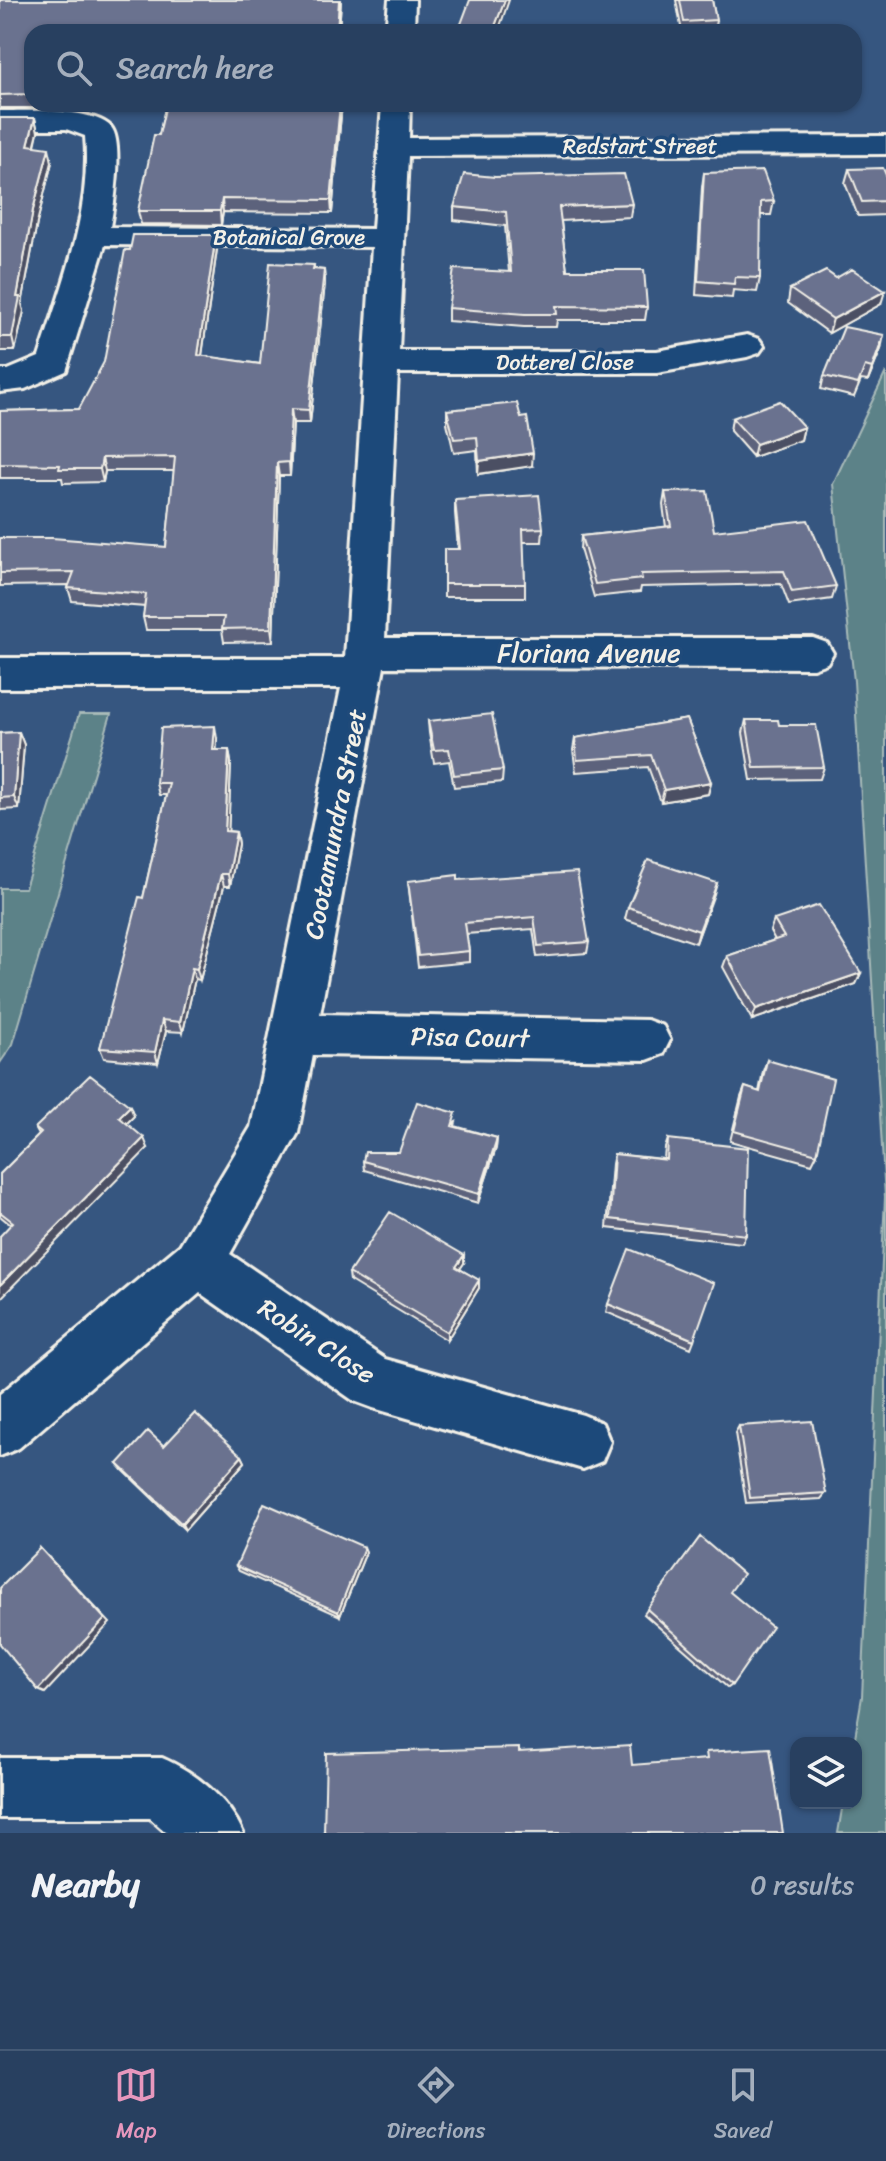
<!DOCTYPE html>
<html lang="en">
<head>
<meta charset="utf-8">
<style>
	:root { --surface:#284060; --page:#344b69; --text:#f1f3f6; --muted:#a5afbd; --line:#445975; --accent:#e797bd }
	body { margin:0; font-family:Sriracha,sans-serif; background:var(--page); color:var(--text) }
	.controls { position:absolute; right:24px; bottom:24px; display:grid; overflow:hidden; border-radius:16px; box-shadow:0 2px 6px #0004 }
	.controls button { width:72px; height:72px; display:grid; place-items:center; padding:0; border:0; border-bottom:2px solid var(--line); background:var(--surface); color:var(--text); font:40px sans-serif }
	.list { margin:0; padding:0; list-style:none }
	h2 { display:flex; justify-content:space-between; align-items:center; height:104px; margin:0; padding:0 32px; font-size:34px }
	h2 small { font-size:26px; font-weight:400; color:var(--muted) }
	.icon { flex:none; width:44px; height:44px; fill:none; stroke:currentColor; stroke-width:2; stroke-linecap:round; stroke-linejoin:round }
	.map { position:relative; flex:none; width:886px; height:1833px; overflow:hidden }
	.search { position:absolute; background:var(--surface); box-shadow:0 2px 6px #0004; left:24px; right:24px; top:24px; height:88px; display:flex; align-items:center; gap:20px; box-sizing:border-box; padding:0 28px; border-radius:24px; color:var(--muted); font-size:30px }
	.sheet { height:216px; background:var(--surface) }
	nav { display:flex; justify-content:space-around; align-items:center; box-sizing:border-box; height:112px; border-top:2px solid var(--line); background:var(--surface); font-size:22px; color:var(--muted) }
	nav a { display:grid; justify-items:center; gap:4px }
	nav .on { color:var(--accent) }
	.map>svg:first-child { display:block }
</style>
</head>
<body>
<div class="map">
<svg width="886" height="1833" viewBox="0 0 886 1833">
	<rect width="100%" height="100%" fill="#365680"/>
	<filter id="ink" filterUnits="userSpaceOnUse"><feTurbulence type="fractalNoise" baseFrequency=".0125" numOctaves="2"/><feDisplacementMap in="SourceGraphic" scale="16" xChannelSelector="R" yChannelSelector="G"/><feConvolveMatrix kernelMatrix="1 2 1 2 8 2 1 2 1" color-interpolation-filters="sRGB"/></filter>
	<g filter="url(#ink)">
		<!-- green -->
		<path fill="#5c8288" stroke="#a8bab8" stroke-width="2" d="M886 372V1833H838L843 1803H856L854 1743 862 1697 885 1197 854 681 833 484Z
			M79 714H111L13 1044 0 1063V888H25Z"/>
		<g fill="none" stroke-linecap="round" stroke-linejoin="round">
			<defs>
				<path id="minor" d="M389 0H415L414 32H386Z
					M382 104H410L409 138 886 136V154L408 156 399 351H657L747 335 759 339 764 346 759 353 747 357 657 373H398L385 638H813L827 643 833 653 827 663 813 668 384 667 320 1014 647 1020 663 1026 670 1040 663 1054 647 1060 313 1055 298 1133 230 1254 385 1359 583 1415 602 1423 610 1442 602 1461 583 1469 373 1408 354 1401 200 1293 19 1448 0 1456V1394L180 1245 251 1127 341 688H0V658H345L372 247 105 245 66 371 25 389 0 392V370H8L39 357C62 285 92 212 85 136L66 129H0V111C26 111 92 107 111 127 124 142 114 207 110 227L373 229Z
					M0 1758H162C195 1772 229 1799 243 1833H167L150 1818H0Z"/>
			</defs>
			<!-- minor casing -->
			<use href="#minor" stroke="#f4f1e8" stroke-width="6"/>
			<!-- minor -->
			<use href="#minor" fill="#1f4a7a" fill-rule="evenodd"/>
		</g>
		<!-- wall -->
		<path fill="#5c627b" stroke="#f4f1e8" stroke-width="2" d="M0 0H341L339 32H32V104H45L44 108H0Z
			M676 0H712L716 20 714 32H682Z
			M166 104H342L332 213 223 212 221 225 141 224 138 211 159 135Z
			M0 118H35L38 132 35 146 52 162 37 223 22 304 24 311 15 351H0Z
			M849 169 886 175V215L858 216 845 183Z
			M704 173 774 201 771 215H760V278L757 292 733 290 732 298 696 295 702 187Z
			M632 204 630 217 561 221 567 270 647 307 645 320H557L556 327H524L448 321V308L509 272 505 226 454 220V207Z
			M217 249 202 356 260 364 314 265V269L324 270 325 283 310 423H293L290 476H279L273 641 224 642 222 630H146L143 617 145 607 72 601 68 588 69 585 0 586V538L166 547 174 471H105L103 482 63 483 62 478H0V411L79 409Z
			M836 278 881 304 829 333 788 303 790 289Z
			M881 349 868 381 861 380 854 397 821 389 824 376Z
			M447 410 532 466 478 474 477 450 454 453 447 423Z
			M732 418 804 427 801 440 753 457 730 431Z
			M665 492 714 531 836 586 832 599 789 605 781 584 641 587 640 592 594 597 580 549 581 536 666 527 663 505Z
			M455 500 543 528 542 542H523L525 584V597H444V549H458L455 513Z
			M687 719 711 782 708 794 661 802 648 767 576 772 573 750 575 738Z
			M746 720 779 725 824 767 820 779 751 780 743 733Z
			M428 721 503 770 502 782 454 787 449 761 434 763 429 733Z
			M19 732 24 745 19 809 0 810V733Z
			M217 739 216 750H229L231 762 228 831 236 832 238 844 230 886H224L200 980 195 979 183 1032 166 1031 158 1063 104 1058 100 1048 143 898 166 795H159L156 783Z
			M458 880 589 942 587 953 537 957 533 929 466 934 469 951V962L418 967 408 881Z
			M717 883 696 943 625 919 628 907Z
			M774 920 861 973 856 984 752 1020 723 967 727 956 775 940 770 931Z
			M767 1060 817 1154 812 1164 730 1141 741 1097 745 1087 759 1092 763 1071Z
			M130 1106 134 1116 126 1124 148 1148 11 1225 0 1216V1174L39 1135 35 1128Z
			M456 1122 455 1126 497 1138 496 1148 478 1203 364 1170 363 1161 399 1152Z
			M668 1139 746 1235 742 1243 607 1228 612 1164 614 1154 664 1159 665 1148Z
			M464 1263 460 1269 479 1280V1288L447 1340 350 1281 349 1273Z
			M608 1304 694 1340 691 1348 606 1312Z
			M739 1426 826 1493 821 1499 746 1503 735 1433Z
			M242 1456 245 1462 185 1530 123 1470 118 1464Z
			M700 1537 730 1592 732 1685 728 1688 644 1614Z
			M364 1547 366 1552 340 1616 239 1571 236 1566Z"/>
		<!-- shaded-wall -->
		<path fill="#4b5064" stroke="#f4f1e8" stroke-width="2" d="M339 0H341L339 32H337Z
			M505 0H509L498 32H495V26Z
			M340 104H342L332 213 331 200Z
			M35 118 38 132 31 159 28 145Z
			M49 148 52 162 37 223 22 304 24 311 15 351 12 337 17 297 33 210Z
			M222 199 223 212 221 225 220 211Z
			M216 235 217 249 200 369 198 355Z
			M324 270 325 283 310 423 309 410Z
			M885 291 881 304 829 333 833 319Z
			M884 335 881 349 868 381 872 368Z
			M291 409 293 423 290 476 289 462Z
			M804 427 801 440 753 457 756 444Z
			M533 453 532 466 478 474 479 461Z
			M102 458 105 471 103 482 100 469Z
			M277 463 279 476 273 641 271 628Z
			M215 726 217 739 216 763 213 750Z
			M19 732 24 745 19 809 14 797Z
			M229 750 231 762 228 843 225 831Z
			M711 782 708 794 661 802 664 790Z
			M236 832 238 844 230 886 228 874Z
			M221 874 224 886 200 980 197 969Z
			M717 883 714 894 696 943 699 931Z
			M192 968 195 979 183 1032 180 1022Z
			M861 973 856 984 752 1020 756 1009Z
			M162 1020 166 1031 158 1063 155 1052Z
			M130 1106 134 1116 123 1127 119 1117Z
			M144 1138 148 1148 0 1299V1285Z
			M497 1138 496 1148 478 1203 479 1194Z
			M464 1255V1263L456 1275V1267Z
			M479 1280V1288L447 1340V1332Z
			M242 1456 245 1462 185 1530 182 1524Z
			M364 1547 366 1552 340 1616 338 1612Z
			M40 1548 110 1623 45 1693 38 1690Z"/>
		<!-- building -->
		<path fill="#6b728f" stroke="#f4f1e8" stroke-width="2" d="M0 0H339L337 32H32V94L0 95Z
			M470 0H505L495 26V32H458Z
			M680 0H712L716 20 684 22Z
			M166 104H340L331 200 222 199 220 211H138L154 135H159Z
			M0 118H35L28 145 49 148 33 210 17 297H20L12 337H0Z
			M883 168 886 175V201L862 202 849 169Z
			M763 171 774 201 761 202 760 278 735 277 734 284 698 281 704 173Z
			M464 174 495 177 624 174 632 204 559 207 567 270H644L647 307 556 306 557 314H525L448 308 454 269 511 272 506 212 454 207Z
			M133 235H216L198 355 260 364 270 263 314 265 313 269 324 270 309 410 291 409 289 462 277 463 271 628 222 629 224 617H143L146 594 68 588 74 572 0 573V538H52L166 547 175 457 102 458 100 469H59L60 465 0 464V411L79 409 104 362 125 250H130Z
			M852 269 885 291 833 319 790 289 826 271 836 278Z
			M844 327 884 335 872 368 865 366 858 384 824 376Z
			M780 401 804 427 756 444 732 418Z
			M517 403 521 418 527 417 533 453 479 461 477 437 454 439 447 410Z
			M707 491 714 531 808 520 836 586 792 592 784 571 641 574 642 579 595 584 581 536 671 526 665 492Z
			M539 495 543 528 523 529 525 584H444V549H460L455 500Z
			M492 714 503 770 454 775 449 749 434 750 428 721Z
			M687 719 711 782 664 790 651 755 577 760 575 738Z
			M746 720H778L779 725H816L824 767 754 768Z
			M215 726 213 750H229L225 831 236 832 228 874H221L197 969 192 968 180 1022 162 1020 155 1052 100 1048 139 897 143 898 169 783H156L161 728Z
			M19 732 14 797 0 798V733Z
			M648 860 717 883 699 931 628 907Z
			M577 872 589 942 538 946 534 917 465 923 469 951 418 956 408 881 458 875V880Z
			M819 905 861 973 756 1009 727 956 784 937 774 920Z
			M767 1060 833 1079 817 1154 734 1131 745 1087 760 1092Z
			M90 1075 130 1106 119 1117 144 1138 0 1285V1236L13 1222 0 1212V1174L41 1133 35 1128Z
			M417 1102 456 1113 452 1126 497 1138 479 1194 363 1161 365 1152H399Z
			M668 1139 748 1148 746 1235 610 1219 614 1154 667 1160Z
			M390 1212 464 1255 456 1267 479 1280 447 1332 349 1273Z
			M629 1249 714 1283 694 1340 608 1304Z
			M195 1413 242 1456 182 1524 118 1464 148 1431 164 1446Z
			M812 1421 826 1493 750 1498 739 1426Z
			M264 1503 364 1547 338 1612 236 1566Z
			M700 1537 743 1574 730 1592 772 1627 732 1685 647 1609Z
			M40 1548 105 1619 38 1690 0 1644V1588Z
			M630 1745 632 1765 707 1759 706 1752 770 1748 783 1833H324L326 1753 519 1748V1752Z"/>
	</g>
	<g text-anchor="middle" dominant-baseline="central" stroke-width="7" stroke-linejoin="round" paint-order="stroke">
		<!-- far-street labels -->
		<g font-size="22" fill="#f4f1e8" stroke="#1f4a7a">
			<text x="640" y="146">Redstart Street</text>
			<text x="289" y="237">Botanical Grove</text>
			<text x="565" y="362">Dotterel Close</text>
		</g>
		<!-- street labels -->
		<g font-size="26" fill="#f4f1e8" stroke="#1f4a7a">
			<text x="589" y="653">Floriana Avenue</text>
			<text transform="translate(335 824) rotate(-79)">Cootamundra Street</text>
			<text transform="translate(470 1037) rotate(1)">Pisa Court</text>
			<text transform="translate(317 1341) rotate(33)">Robin Close</text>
		</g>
	</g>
</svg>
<div class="controls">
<button><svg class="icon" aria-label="layers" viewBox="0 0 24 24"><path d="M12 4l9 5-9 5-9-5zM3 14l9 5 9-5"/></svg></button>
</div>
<div class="search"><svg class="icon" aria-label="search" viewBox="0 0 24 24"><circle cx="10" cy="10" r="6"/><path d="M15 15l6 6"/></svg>Search here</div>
</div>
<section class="sheet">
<h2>Nearby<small>0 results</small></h2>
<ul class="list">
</ul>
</section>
<nav>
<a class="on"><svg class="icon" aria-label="map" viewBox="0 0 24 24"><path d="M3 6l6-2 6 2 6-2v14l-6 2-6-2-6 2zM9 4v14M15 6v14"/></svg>Map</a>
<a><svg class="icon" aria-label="directions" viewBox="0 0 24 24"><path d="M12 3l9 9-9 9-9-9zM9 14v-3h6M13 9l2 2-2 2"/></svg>Directions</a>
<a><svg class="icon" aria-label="saved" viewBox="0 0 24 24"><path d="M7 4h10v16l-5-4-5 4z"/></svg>Saved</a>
</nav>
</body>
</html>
